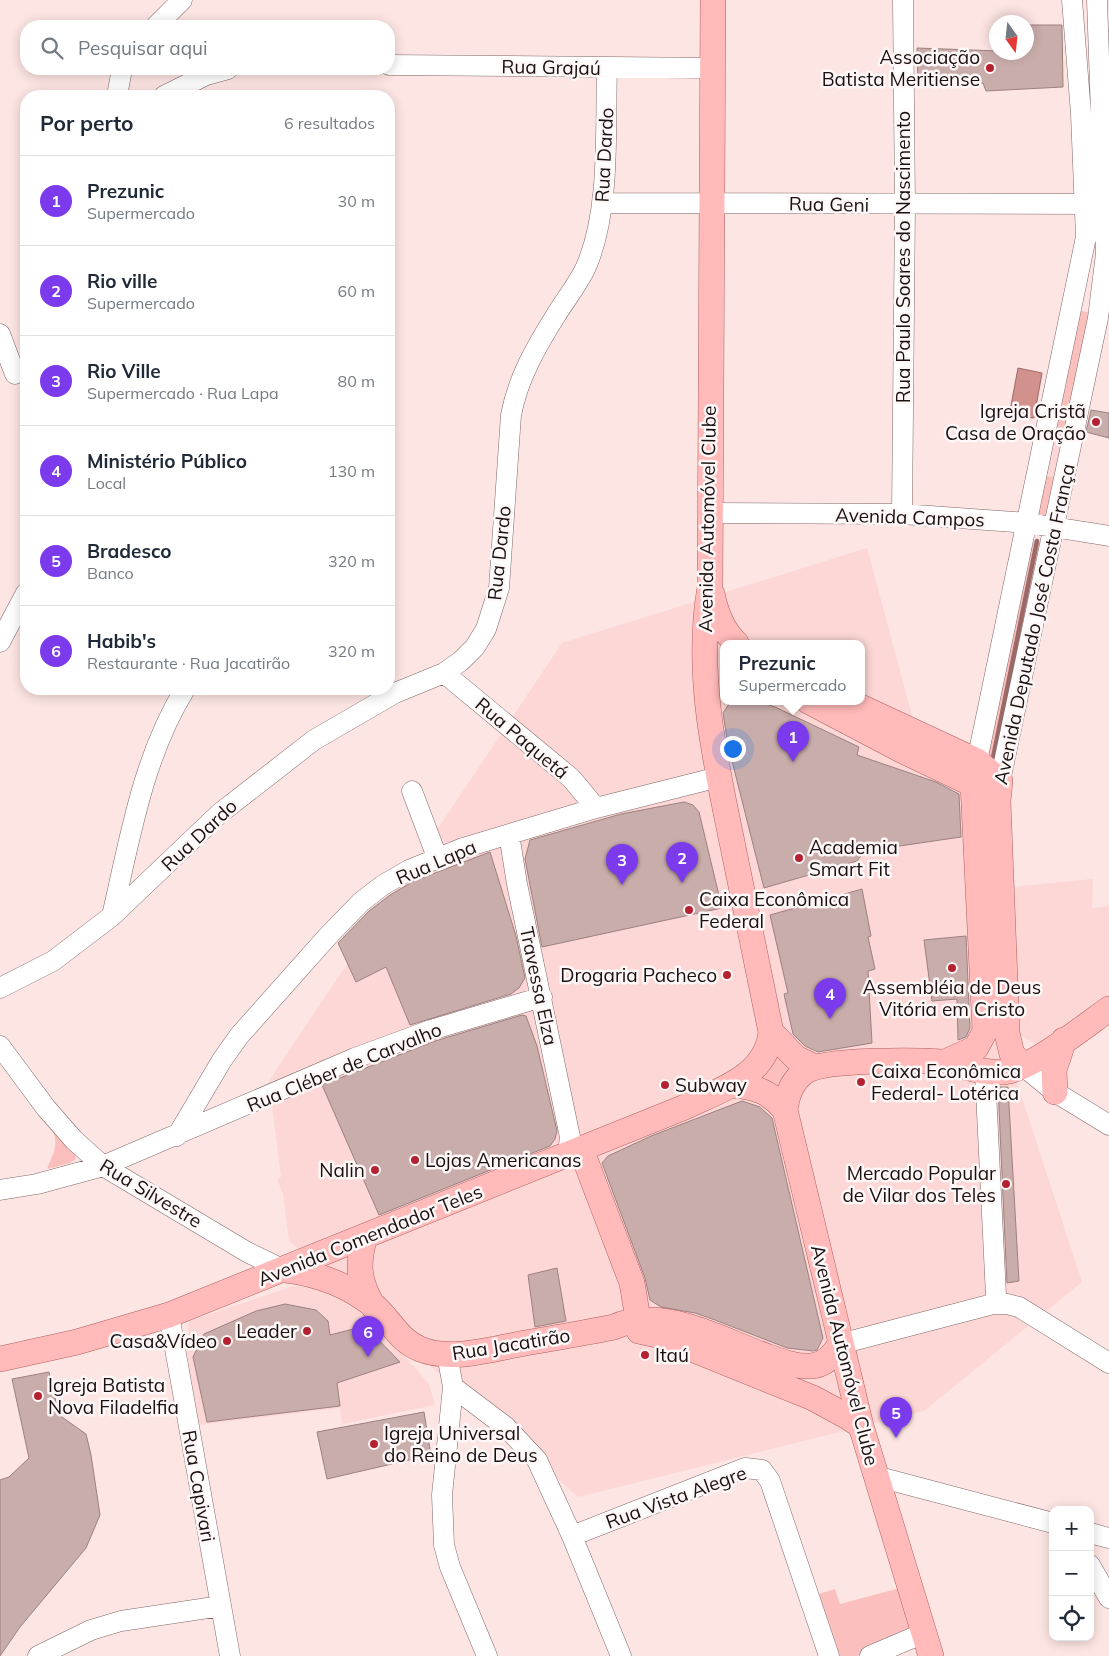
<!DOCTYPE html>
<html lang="pt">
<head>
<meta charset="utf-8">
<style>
	:root { --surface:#fff; --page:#f6f6f7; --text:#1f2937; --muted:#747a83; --line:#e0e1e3; --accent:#7c3aed }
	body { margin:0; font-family:Mulish,sans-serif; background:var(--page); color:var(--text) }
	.controls { position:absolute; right:15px; bottom:15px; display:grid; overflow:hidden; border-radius:10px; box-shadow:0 2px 12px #0003 }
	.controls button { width:45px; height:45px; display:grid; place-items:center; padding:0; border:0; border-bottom:1px solid var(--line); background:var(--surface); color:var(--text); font:25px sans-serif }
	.compass { position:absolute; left:989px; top:15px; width:45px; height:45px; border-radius:50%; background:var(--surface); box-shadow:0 2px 12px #0003; rotate:165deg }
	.you { position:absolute; left:732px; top:748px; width:18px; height:18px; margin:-12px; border:4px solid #fff; border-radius:50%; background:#1a73e8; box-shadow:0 0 0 8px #1a73e833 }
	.badge { display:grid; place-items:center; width:32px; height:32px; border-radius:50%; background:var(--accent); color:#fff; font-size:16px; font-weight:700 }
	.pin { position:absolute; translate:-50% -41px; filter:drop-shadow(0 1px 2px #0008) }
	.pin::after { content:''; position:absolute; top:26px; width:18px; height:15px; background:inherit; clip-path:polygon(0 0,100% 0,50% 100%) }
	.popup { position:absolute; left:720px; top:640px; width:145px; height:65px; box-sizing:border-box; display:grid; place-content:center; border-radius:10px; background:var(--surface); filter:drop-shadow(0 1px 4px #0005); font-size:16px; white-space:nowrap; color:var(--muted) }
	.popup b { font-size:19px; color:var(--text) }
	.popup::after { content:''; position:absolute; left:50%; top:100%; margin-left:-10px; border:10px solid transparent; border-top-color:var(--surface) }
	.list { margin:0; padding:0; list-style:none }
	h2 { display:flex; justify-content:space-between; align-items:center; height:65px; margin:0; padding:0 20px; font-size:21px }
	h2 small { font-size:16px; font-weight:400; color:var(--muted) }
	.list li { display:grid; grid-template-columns:32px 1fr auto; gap:15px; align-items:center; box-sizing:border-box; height:90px; padding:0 20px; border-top:1px solid var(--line) }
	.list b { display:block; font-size:19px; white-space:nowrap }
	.list p { margin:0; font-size:16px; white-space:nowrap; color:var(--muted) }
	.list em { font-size:16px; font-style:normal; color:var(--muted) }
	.icon { flex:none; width:28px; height:28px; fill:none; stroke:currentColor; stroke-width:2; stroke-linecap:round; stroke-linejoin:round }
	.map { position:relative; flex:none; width:1109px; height:1656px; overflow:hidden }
	.search { position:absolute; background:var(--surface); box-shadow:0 2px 12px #0003; left:20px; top:20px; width:375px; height:55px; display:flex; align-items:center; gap:12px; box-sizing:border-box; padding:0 18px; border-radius:20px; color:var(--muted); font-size:19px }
	.panel { position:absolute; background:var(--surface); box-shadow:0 2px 12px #0003; left:20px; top:90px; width:375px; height:605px; border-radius:20px }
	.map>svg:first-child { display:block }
</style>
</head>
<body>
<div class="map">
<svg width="1109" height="1656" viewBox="0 0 1109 1656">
	<rect width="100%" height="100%" fill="#fde5e3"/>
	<!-- built -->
	<path fill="#fdd7d5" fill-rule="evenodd" d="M1045 439 1066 443 1059 478 1039 475Z
		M867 548 928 775 965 792 982 975 1082 1282 924 1411 578 1497 374 1316 388 1337 429 1384 435 1405 342 1424 340 1408 199 1425 187 1352 189 1321 293 1286 312 1288 343 1298 368 1310 289 1241 283 1194 277 1179 281 1177 269 1081 562 643ZM724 643H862V701H724Z
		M1093 879 1092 908 1109 906V998L1060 1033 1035 1044 1019 1034 1012 887Z"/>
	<!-- green -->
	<path fill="#fbc0bd" d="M1071 309 1093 313 1066 443 1045 439Z
		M1039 475 1059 478 1053 521 1033 518Z
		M1028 539 1035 541 991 767 984 766Z
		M1037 541 1045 543 999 768 992 767Z
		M772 1046 793 1063 780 1089 758 1077Z
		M53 1131C62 1135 75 1148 76 1159L70 1163 47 1169C52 1155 59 1147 53 1131Z
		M904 1587 913 1620 906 1639 857 1656H836L819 1594 835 1589 840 1604Z"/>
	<!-- water -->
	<path fill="#d3918e" stroke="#9b6a68" d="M1018 368 1042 373 1034 418 1009 416Z"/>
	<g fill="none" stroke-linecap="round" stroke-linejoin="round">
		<!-- stream -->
		<path stroke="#9b6a68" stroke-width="4.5" d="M992 763 1037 541"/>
	</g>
	<!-- building -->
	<path fill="#c9adab" stroke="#9c8180" d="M1026 25H1062L1063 87 986 91 983 83 918 85 917 48 1026 52Z
		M1091 410 1109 413V438L1086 432Z
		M731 701H757L775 707 859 747 857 755 936 782 959 794 961 837 865 851 857 861 764 888 728 745 723 713Z
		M684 802 693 805 699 812 722 908 542 947 525 859 530 840 621 814Z
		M490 852 516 936 525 978 519 988 511 994 410 1025 386 967 356 982 338 943 369 911 390 895 414 881Z
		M862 889 871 936 868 937 875 969 868 971 872 1043 818 1052 805 1046 793 1034 784 994 788 993 770 915Z
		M966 936 970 1028 966 1037 958 1040 957 999 932 1001 924 940Z
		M522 1015 526 1016 537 1046 557 1131 555 1139 550 1146 379 1215 322 1085 435 1041Z
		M998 1087H1008L1019 1281 1007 1283Z
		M742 1101 760 1107 772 1118 823 1338 817 1350 813 1351 787 1348 715 1320 695 1313 661 1307 650 1300 645 1278 602 1163 608 1156 651 1136Z
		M557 1268 566 1321 535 1327 528 1275Z
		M285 1304 316 1310 328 1321 330 1335 365 1326 400 1362 337 1383 340 1406 207 1422 193 1357 204 1334 256 1311Z
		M49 1372 59 1415 86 1434 91 1455 100 1515 86 1548 20 1627 0 1656V1480L9 1477 29 1458 12 1379Z
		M424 1412 431 1455 327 1479 317 1432Z"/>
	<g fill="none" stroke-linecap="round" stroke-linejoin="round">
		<defs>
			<path id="minor" d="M156 26 182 0
				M389 65 714 68
				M117 96 122 69
				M164 96 206 75 228 69
				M602 203 1086 204
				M0 334 15 374
				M709 513 902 514 1028 523 1109 536
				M902 514 905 205 903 0
				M0 642 26 593
				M444 673 571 778 596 808
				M977 761 1086 237 1081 114 1072 0
				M1000 781 1098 318 1106 254 1097 0
				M412 791 437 857
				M509 834 517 884 570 1137 568 1154
				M112 916C130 838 143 757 185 689
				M0 988 53 961 112 916 219 814 314 740 395 693 444 673 461 661 475 647 486 629 499 588 511 415C518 378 536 347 556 315 566 299 578 284 586 267 611 209 605 130 607 67
				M0 1046 46 1108 74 1140 103 1166 247 1252 284 1270
				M1023 1066 1055 1092 1109 1125
				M985 1071 996 1296 993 1304
				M177 1136 222 1060 239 1036 328 936 361 902 383 885 409 870 463 848 596 808 719 777
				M0 1190 37 1184 103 1166 355 1058 431 1030 542 997
				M169 1315 230 1656
				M840 1344 993 1304H1007L1019 1307 1109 1363
				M447 1354 453 1387 442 1495 444 1545 450 1567 487 1656
				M453 1387 506 1427 537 1460 572 1536 621 1656
				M875 1476 1053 1523
				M1090 1533 1109 1538
				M572 1536 745 1468 762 1470 770 1481 829 1656
				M1090 1565 1109 1598
				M38 1656 91 1630 121 1621 221 1606
				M870 1656 924 1633"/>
			<path id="major" d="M712 594C716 613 722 630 736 643
				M808 701 901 750 987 791
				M848 701 977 761 1000 781 998 801 1007 1033 1012 1054 1023 1066
				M771 1032 796 1058 815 1067
				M943 1063 976 1048 985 1031 973 783 977 761
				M732 1085C756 1087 769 1091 785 1110
				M1055 1092 1054 1070 1064 1040
				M581 1149 632 1283 640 1331
				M365 1236C357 1264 358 1280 373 1306
				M286 1270C318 1274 348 1285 373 1305 390 1319 398 1340 420 1349 452 1362 492 1349 525 1343 555 1338 584 1333 614 1327 662 1305 721 1340 766 1356 780 1361 796 1367 811 1366 825 1365 834 1355 840 1344
				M639 1331 657 1335 813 1398 848 1417 861 1426
				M0 1359 77 1342 169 1315 685 1107C720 1090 767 1076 771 1032 758 969 745 905 732 842 715 759 695 673 710 587L713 0
				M931 1656 861 1426 785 1110C787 1094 792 1080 806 1071 826 1059 916 1060 942 1062 963 1065 987 1076 1009 1071 1036 1065 1085 1026 1109 1009"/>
		</defs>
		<!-- minor casing -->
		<use href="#minor" stroke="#816867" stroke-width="21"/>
		<!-- major casing -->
		<use href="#major" stroke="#ae615f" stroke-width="26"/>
		<!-- minor -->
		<use href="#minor" stroke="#fff" stroke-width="20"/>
		<!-- major -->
		<use href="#major" stroke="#ffbab9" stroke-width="25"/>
	</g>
	<!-- markers -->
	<g fill="#b42232" stroke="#fdf7f7" stroke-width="2">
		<circle cx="990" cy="68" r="5"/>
		<circle cx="1096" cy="422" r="5"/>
		<circle cx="799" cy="858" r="5"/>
		<circle cx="689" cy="910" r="5"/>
		<circle cx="952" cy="968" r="5"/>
		<circle cx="727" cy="975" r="5"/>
		<circle cx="861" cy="1082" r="5"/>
		<circle cx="665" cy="1085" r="5"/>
		<circle cx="415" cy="1160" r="5"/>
		<circle cx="375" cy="1170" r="5"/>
		<circle cx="1006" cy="1184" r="5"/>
		<circle cx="307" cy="1331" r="5"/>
		<circle cx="227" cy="1341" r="5"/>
		<circle cx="645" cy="1355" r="5"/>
		<circle cx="38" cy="1396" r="5"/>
		<circle cx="374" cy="1444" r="5"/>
	</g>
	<g text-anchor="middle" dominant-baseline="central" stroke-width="5" stroke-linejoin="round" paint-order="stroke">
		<!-- poi labels -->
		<g font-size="19" fill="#19100f" stroke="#fdf7f7" text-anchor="start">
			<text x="980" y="57" text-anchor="end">Associação<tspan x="980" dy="22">Batista Meritiense</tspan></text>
			<text x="1086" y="411" text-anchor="end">Igreja Cristã<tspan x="1086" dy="22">Casa de Oração</tspan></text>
			<text x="809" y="847">Academia<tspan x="809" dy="22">Smart Fit</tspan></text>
			<text x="699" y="899">Caixa Econômica<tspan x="699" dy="22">Federal</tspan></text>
			<text x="717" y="975" text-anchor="end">Drogaria Pacheco</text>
			<text x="952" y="987" text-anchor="middle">Assembléia de Deus<tspan x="952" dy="22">Vitória em Cristo</tspan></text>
			<text x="871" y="1071">Caixa Econômica<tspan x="871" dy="22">Federal- Lotérica</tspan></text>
			<text x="675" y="1085">Subway</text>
			<text x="425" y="1160">Lojas Americanas</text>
			<text x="365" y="1170" text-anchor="end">Nalin</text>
			<text x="996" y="1173" text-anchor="end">Mercado Popular<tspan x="996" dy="22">de Vilar dos Teles</tspan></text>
			<text x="297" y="1331" text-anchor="end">Leader</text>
			<text x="217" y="1341" text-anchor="end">Casa&amp;Vídeo</text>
			<text x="655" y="1355">Itaú</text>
			<text x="48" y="1385">Igreja Batista<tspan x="48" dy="22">Nova Filadelfia</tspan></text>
			<text x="384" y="1433">Igreja Universal<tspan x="384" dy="22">do Reino de Deus</tspan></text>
		</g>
		<!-- street labels -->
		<g font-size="19" fill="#19100f" stroke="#fdf7f7">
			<text transform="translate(551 67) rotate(1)">Rua Grajaú</text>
			<text transform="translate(604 155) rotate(-87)">Rua Dardo</text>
			<text transform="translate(829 204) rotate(1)">Rua Geni</text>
			<text transform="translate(903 257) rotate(-90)">Rua Paulo Soares do Nascimento</text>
			<text transform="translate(910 517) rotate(2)">Avenida Campos</text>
			<text transform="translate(707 519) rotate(-89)">Avenida Automóvel Clube</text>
			<text transform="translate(499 553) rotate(-84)">Rua Dardo</text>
			<text transform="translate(1034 624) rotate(-78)">Avenida Deputado José Costa França</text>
			<text transform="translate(522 738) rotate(40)">Rua Paquetá</text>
			<text transform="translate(199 835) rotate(-43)">Rua Dardo</text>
			<text transform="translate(436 862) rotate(-23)">Rua Lapa</text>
			<text transform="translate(539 986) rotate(78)">Travessa Elza</text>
			<text transform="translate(344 1067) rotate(-22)">Rua Cléber de Carvalho</text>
			<text transform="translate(151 1193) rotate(31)">Rua Silvestre</text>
			<text transform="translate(370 1235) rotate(-22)">Avenida Comendador Teles</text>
			<text transform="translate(511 1344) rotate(-9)">Rua Jacatirão</text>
			<text transform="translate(845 1355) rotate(76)">Avenida Automóvel Clube</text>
			<text transform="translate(199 1486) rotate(80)">Rua Capivari</text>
			<text transform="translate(676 1497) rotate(-20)">Rua Vista Alegre</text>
		</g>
	</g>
</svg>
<div class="controls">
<button>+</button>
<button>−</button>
<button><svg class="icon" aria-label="locate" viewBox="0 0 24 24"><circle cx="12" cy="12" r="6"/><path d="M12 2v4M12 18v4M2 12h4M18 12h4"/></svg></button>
</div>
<svg class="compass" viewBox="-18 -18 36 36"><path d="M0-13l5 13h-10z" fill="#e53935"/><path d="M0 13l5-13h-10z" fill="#747a83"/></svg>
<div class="you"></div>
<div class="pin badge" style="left:793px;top:762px">1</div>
<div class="popup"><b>Prezunic</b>Supermercado</div>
<div class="pin badge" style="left:682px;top:883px">2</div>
<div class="pin badge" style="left:622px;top:885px">3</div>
<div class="pin badge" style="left:830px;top:1019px">4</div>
<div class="pin badge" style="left:896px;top:1438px">5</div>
<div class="pin badge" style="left:368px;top:1357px">6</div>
<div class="search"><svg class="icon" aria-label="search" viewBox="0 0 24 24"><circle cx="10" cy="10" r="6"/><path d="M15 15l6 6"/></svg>Pesquisar aqui</div>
<section class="panel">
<h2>Por perto<small>6 resultados</small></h2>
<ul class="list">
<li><span class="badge">1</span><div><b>Prezunic</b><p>Supermercado</p></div><em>30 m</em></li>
<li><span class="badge">2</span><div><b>Rio ville</b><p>Supermercado</p></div><em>60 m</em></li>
<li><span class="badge">3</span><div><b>Rio Ville</b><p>Supermercado · Rua Lapa</p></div><em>80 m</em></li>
<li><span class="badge">4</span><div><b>Ministério Público</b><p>Local</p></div><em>130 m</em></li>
<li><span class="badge">5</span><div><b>Bradesco</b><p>Banco</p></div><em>320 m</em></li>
<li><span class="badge">6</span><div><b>Habib's</b><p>Restaurante · Rua Jacatirão</p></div><em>320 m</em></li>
</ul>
</section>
</div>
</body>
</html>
